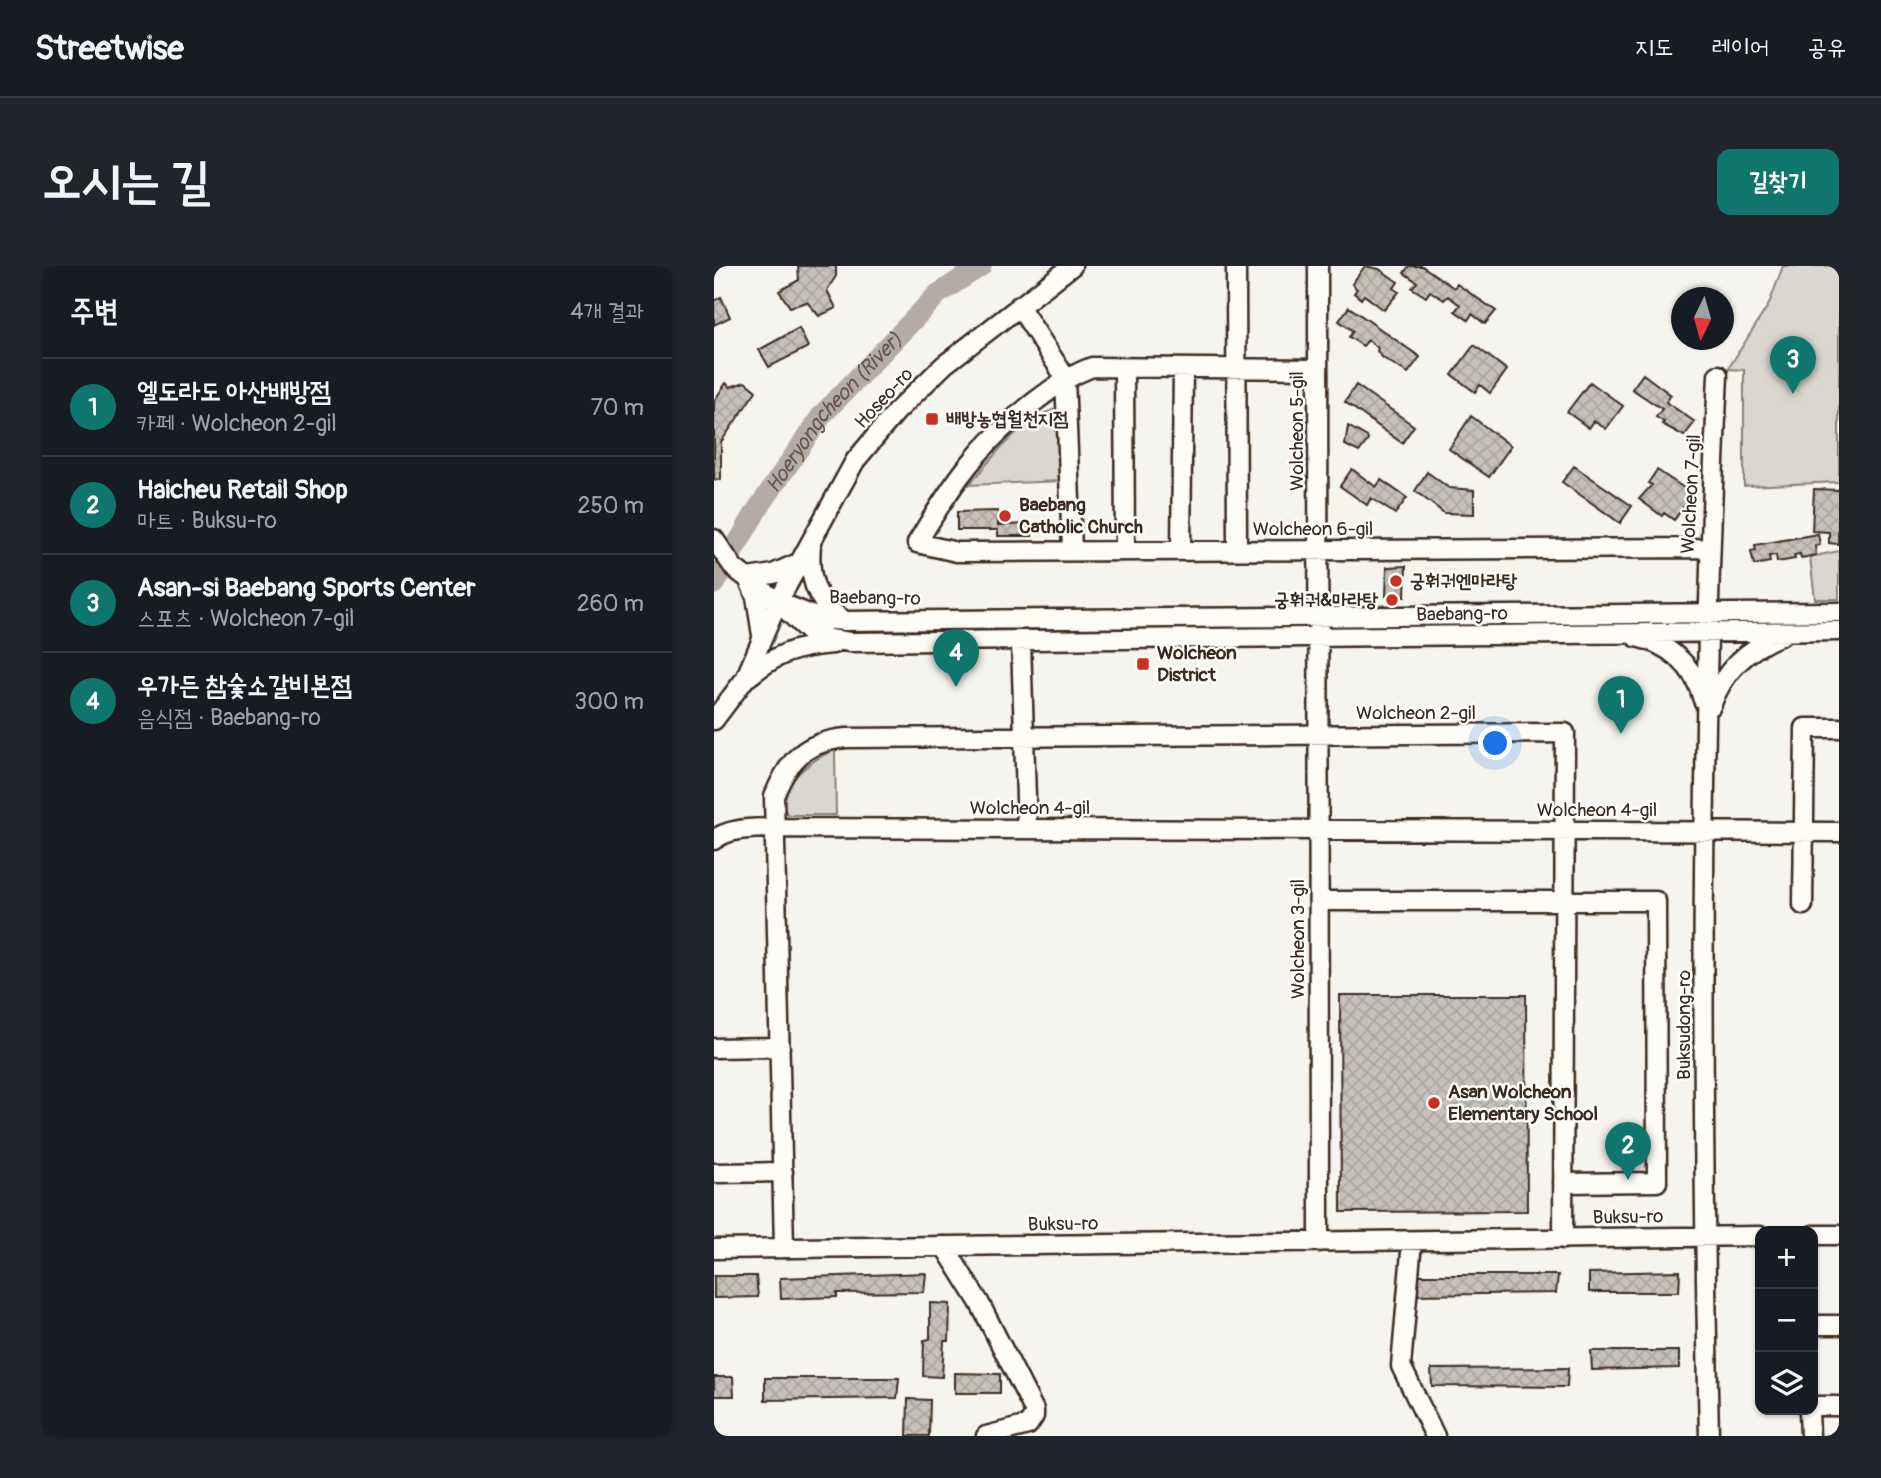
<!DOCTYPE html>
<html lang="ko">
<head>
<meta charset="utf-8">
<style>
	:root { --surface:#171b24; --page:#20242c; --text:#f1f3f6; --muted:#9ea1a6; --line:#363941; --accent:#0f766e }
	body { margin:0; font-family:Pangolin,"Poor Story",sans-serif; background:var(--page); color:var(--text) }
	.controls { position:absolute; right:21px; bottom:21px; display:grid; overflow:hidden; border-radius:14px; box-shadow:0 2px 5px #0004 }
	.controls button { width:63px; height:63px; display:grid; place-items:center; padding:0; border:0; border-bottom:2px solid var(--line); background:var(--surface); color:var(--text); font:35px sans-serif }
	.compass { position:absolute; left:957px; top:21px; width:63px; height:63px; border-radius:50%; background:var(--surface); box-shadow:0 2px 5px #0004; rotate:185deg }
	.you { position:absolute; left:782px; top:478px; width:24px; height:24px; margin:-18px; border:5px solid #fff; border-radius:50%; background:#1a73e8; box-shadow:0 0 0 10px #1a73e833 }
	.badge { display:grid; place-items:center; width:46px; height:46px; border-radius:50%; background:var(--accent); color:#fff; font-size:23px; font-weight:700 }
	.pin { position:absolute; translate:-50% -58px; filter:drop-shadow(0 2px 4px #0008) }
	.pin::after { content:''; position:absolute; top:37px; width:24px; height:21px; background:inherit; clip-path:polygon(0 0,100% 0,50% 100%) }
	.list { margin:0; padding:0; list-style:none }
	h2 { display:flex; justify-content:space-between; align-items:center; height:91px; margin:0; padding:0 28px; font-size:30px }
	h2 small { font-size:23px; font-weight:400; color:var(--muted) }
	.list li { display:grid; grid-template-columns:46px 1fr auto; gap:21px; align-items:center; box-sizing:border-box; height:98px; padding:0 28px; border-top:2px solid var(--line) }
	.list b { display:block; font-size:26px; white-space:nowrap }
	.list p { margin:0; font-size:23px; white-space:nowrap; color:var(--muted) }
	.list em { font-size:23px; font-style:normal; color:var(--muted) }
	.icon { flex:none; width:38px; height:38px; fill:none; stroke:currentColor; stroke-width:2; stroke-linecap:round; stroke-linejoin:round }
	.map { position:relative; flex:none; width:1125px; height:1170px; overflow:hidden; border-radius:14px }
	header { display:flex; align-items:center; gap:42px; box-sizing:border-box; height:98px; padding:0 35px; background:var(--surface); border-bottom:2px solid var(--line) }
	header strong { font-size:33px }
	nav { display:flex; gap:38px; margin-inline-start:auto; font-size:24px }
	.intro { display:flex; align-items:center; justify-content:space-between; box-sizing:border-box; height:168px; padding:0 42px }
	h1 { margin:0; font-size:49px }
	.button { padding:18px 32px; border-radius:14px; background:var(--accent); color:#fff; font-size:24px; font-weight:700 }
	main { display:flex; gap:42px; padding:0 42px }
	aside { flex:1; background:var(--surface); border-radius:14px; box-shadow:0 2px 5px #0004 }
	.map>svg:first-child { display:block }
</style>
</head>
<body>
<header>
<strong>Streetwise</strong>
<nav><a>지도</a><a>레이어</a><a>공유</a></nav>
</header>
<div class="intro"><h1>오시는 길</h1><a class="button">길찾기</a></div>
<main>
<aside>
<h2>주변<small>4개 결과</small></h2>
<ul class="list">
<li><span class="badge">1</span><div><b>엘도라도 아산배방점</b><p>카페 · Wolcheon 2-gil</p></div><em>70 m</em></li>
<li><span class="badge">2</span><div><b>Haicheu Retail Shop</b><p>마트 · Buksu-ro</p></div><em>250 m</em></li>
<li><span class="badge">3</span><div><b>Asan-si Baebang Sports Center</b><p>스포츠 · Wolcheon 7-gil</p></div><em>260 m</em></li>
<li><span class="badge">4</span><div><b>우가든 참숯소갈비본점</b><p>음식점 · Baebang-ro</p></div><em>300 m</em></li>
</ul>
</aside>
<div class="map">
<svg width="1125" height="1170" viewBox="0 0 1125 1170">
	<defs>
		<pattern id="building-cross-hatch" width="8" height="8" patternUnits="userSpaceOnUse" patternTransform="scale(1.75)"><rect width="8" height="8" fill="#c7c1bb"/><path d="M0 0l8 8M0 8l8-8" fill="none" stroke="#aca6a0"/></pattern>
	</defs>
	<rect width="100%" height="100%" fill="#f5f4ee"/>
	<filter id="ink" filterUnits="userSpaceOnUse"><feTurbulence type="fractalNoise" baseFrequency=".0143" numOctaves="2"/><feDisplacementMap in="SourceGraphic" scale="14" xChannelSelector="R" yChannelSelector="G"/><feConvolveMatrix kernelMatrix="1 2 1 2 8 2 1 2 1" color-interpolation-filters="sRGB"/></filter>
	<g filter="url(#ink)">
		<!-- green -->
		<path fill="#dad6d0" stroke="#8a8077" stroke-width="2" d="M1069 0H1125V216L1030 220V104L1014 103 1055 38Z
			M347 142 348 215 255 219C279 191 309 149 347 142Z
			M1125 285V333H1101L1096 291Z
			M121 484 122 549H74C56 523 100 491 121 484Z"/>
		<g fill="none" stroke-linecap="round" stroke-linejoin="round">
			<!-- river -->
			<path stroke="#b4aca4" stroke-width="21" id="s1" d="M0 318 43 244 108 149 224 28 267 0"/>
		</g>
		<!-- building -->
		<path fill="url(#building-cross-hatch)" stroke="#3b2a1e" stroke-width="2" d="M84 0H122V10L113 24 122 42 105 50 93 36 76 41 65 25 85 14Z
			M651 0 665 3 684 16 680 22 685 26 670 44 650 29 647 33 640 27 643 23 638 18Z
			M695 0H708L740 22 743 18 782 45 771 58 758 48 754 54 741 45 746 39 734 30 730 34 716 25 712 31 698 22 703 16 690 7Z
			M7 31 16 51 0 59V35Z
			M635 41 706 91 694 107 669 92 663 85 664 82 654 74 649 80 635 71 639 65 625 55Z
			M85 62 94 81 55 101 45 84Z
			M760 79 793 104 776 127 766 119 761 126 738 109Z
			M929 108 957 129 952 136 981 156 970 170 948 158 950 156 942 151 948 143 918 123Z
			M31 116 42 125 7 176V213L0 214V135L12 117 16 121Z
			M876 116 909 140 892 163 880 155 875 162 853 146Z
			M642 119 700 160 688 177 631 136Z
			M757 150 797 180 775 211 735 183Z
			M634 160 653 171 654 174 645 186 631 179Z
			M860 200 918 240 906 257 848 216Z
			M638 203 662 221 667 214 693 232 681 248 657 232 653 239 626 220Z
			M943 204 979 228 960 254 950 247 948 250 925 233 938 219 934 217Z
			M713 206 735 222 760 224V248L730 247 701 225Z
			M1100 223 1125 224 1124 278 1115 277V266L1098 265Z
			M284 245V259L317 258 318 270H284V264H243V246Z
			M1104 268 1106 279 1101 280 1102 289 1087 292 1086 288 1080 289 1081 293 1063 296 1062 289 1055 290 1056 296 1040 299 1037 285 1042 284 1041 279Z
			M692 300 691 331 672 330 673 301Z
			M626 729H812L813 945 627 946Z
			M966 1005 965 1026H875V1007Z
			M212 1007 210 1026 123 1027V1031L67 1033 66 1012Z
			M700 1009H844L842 1027 699 1029Z
			M0 1010H42L44 1031 0 1032Z
			M216 1037 236 1038 235 1075H230L228 1111 209 1110 210 1074 216 1073Z
			M877 1085H965V1102L878 1104Z
			M854 1102 853 1121 718 1120 717 1103Z
			M241 1107 286 1108V1127H241Z
			M0 1111H19L20 1130H0Z
			M51 1112H185L183 1132 51 1134Z
			M194 1133 216 1134 215 1170H193Z"/>
		<g fill="none" stroke-linecap="round" stroke-linejoin="round">
			<defs>
				<path id="minor" d="M522 0 523 284
					M604 0 605 976
					M305 40 351 111 358 284
					M410 102 411 284
					M604 103 378 101C354 110 339 122 319 137 263 180 238 218 203 277L243 286 995 282
					M0 273 20 302 64 336 94 365 115 373 136 376 1125 365
					M97 279C94 310 101 336 128 353
					M467 284 469 103
					M70 338 107 353 131 355 1125 346
					M48 369 42 331 34 312 59 308 84 297
					M922 371C955 378 981 400 989 434
					M307 376 313 563
					M34 411C64 387 81 381 119 378
					M997 440C1009 405 1034 382 1068 369
					M0 454 31 413 64 336 141 195 182 146 230 99 358 0
					M0 574C15 561 42 563 60 562L1125 566
					M605 635H942L943 916 849 917
					M1089 639 1091 462H1125
					M0 782 66 781
					M0 907 69 906
					M1099 969H1125
					M698 975 687 1100 721 1170
					M230 980 265 1036 320 1144V1150L314 1159 272 1170
					M70 982 60 530C75 493 91 476 132 472L851 467 849 973
					M0 983 1046 970
					M1099 1059H1125
					M1099 1140H1125
					M1095 1144 1096 1170
					M995 1170C987 817 986 462 1004 109"/>
			</defs>
			<!-- minor casing -->
			<use href="#minor" stroke="#3b2a1e" stroke-width="23"/>
			<!-- minor -->
			<use href="#minor" stroke="#fdfcf7" stroke-width="18"/>
		</g>
	</g>
	<!-- markers -->
	<g fill="#c8321e" stroke="#fdfcf7" stroke-width="2.5">
		<rect x="211" y="146" width="14" height="14" rx="3.5"/>
		<circle cx="291" cy="250" r="7"/>
		<circle cx="682" cy="315" r="7"/>
		<circle cx="678" cy="334" r="7"/>
		<rect x="422" y="391" width="14" height="14" rx="3.5"/>
		<circle cx="720" cy="837" r="7"/>
	</g>
	<g text-anchor="middle" dominant-baseline="central" stroke-width="5" stroke-linejoin="round" paint-order="stroke">
		<!-- street labels -->
		<g font-size="19" fill="#3b2a1e" stroke="#fdfcf7">
			<text transform="translate(170 132) rotate(-47)">Hoseo-ro</text>
			<text transform="translate(583 165) rotate(-90)">Wolcheon 5-gil</text>
			<text transform="translate(977 228) rotate(-87)">Wolcheon 7-gil</text>
			<text x="599" y="263">Wolcheon 6-gil</text>
			<text transform="translate(161 332) rotate(1)">Baebang-ro</text>
			<text transform="translate(748 348) rotate(-1)">Baebang-ro</text>
			<text x="702" y="447">Wolcheon 2-gil</text>
			<text x="316" y="542">Wolcheon 4-gil</text>
			<text x="883" y="544">Wolcheon 4-gil</text>
			<text transform="translate(584 673) rotate(-90)">Wolcheon 3-gil</text>
			<text transform="translate(970 759) rotate(-90)">Buksudong-ro</text>
			<text transform="translate(914 951) rotate(-1)">Buksu-ro</text>
			<text transform="translate(349 958) rotate(-1)">Buksu-ro</text>
		</g>
		<!-- poi labels -->
		<g font-size="19" font-weight="bold" fill="#3b2a1e" stroke="#fdfcf7" text-anchor="start">
			<text x="232" y="153">배방농협월천지점</text>
			<text x="305" y="239">Baebang<tspan x="305" dy="22">Catholic Church</tspan></text>
			<text x="696" y="315">궁훠궈엔마라탕</text>
			<text x="664" y="334" text-anchor="end">궁훠궈&amp;마라탕</text>
			<text x="443" y="387">Wolcheon<tspan x="443" dy="22">District</tspan></text>
			<text x="734" y="826">Asan Wolcheon<tspan x="734" dy="22">Elementary School</tspan></text>
		</g>
		<!-- water labels -->
		<g font-size="21" font-style="italic" fill="#65584d" stroke="#fdfcf7">
			<text stroke="none"><textPath href="#s1" startOffset="210">Hoeryongcheon (River)</textPath></text>
		</g>
	</g>
</svg>
<div class="controls">
<button>+</button>
<button>−</button>
<button><svg class="icon" aria-label="layers" viewBox="0 0 24 24"><path d="M12 4l9 5-9 5-9-5zM3 14l9 5 9-5"/></svg></button>
</div>
<svg class="compass" viewBox="-18 -18 36 36"><path d="M0-13l5 13h-10z" fill="#e53935"/><path d="M0 13l5-13h-10z" fill="#9ea1a6"/></svg>
<div class="you"></div>
<div class="pin badge" style="left:907px;top:468px">1</div>
<div class="pin badge" style="left:914px;top:914px">2</div>
<div class="pin badge" style="left:1079px;top:128px">3</div>
<div class="pin badge" style="left:242px;top:421px">4</div>
</div>
</main>
</body>
</html>
